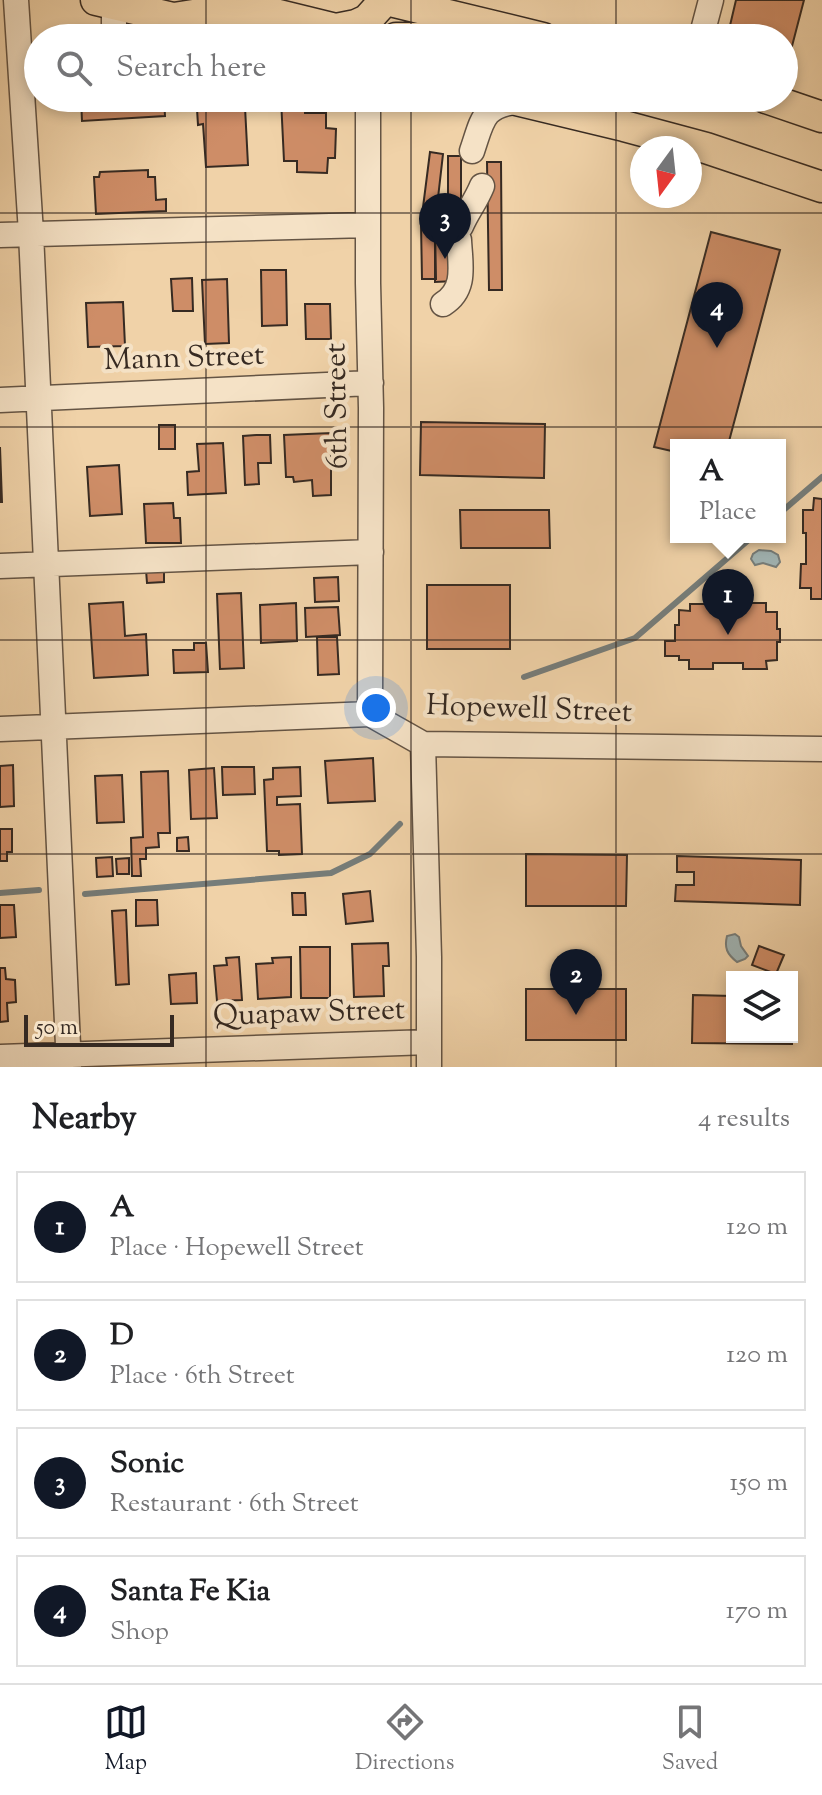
<!DOCTYPE html>
<html lang="en">
<head>
<meta charset="utf-8">
<style>
	:root { --surface:#fff; --page:#f2f2f2; --text:#202124; --muted:#757577; --line:#e0e0e0; --accent:#111827 }
	body { margin:0; font-family:"Sorts Mill Goudy",serif; background:var(--page); color:var(--text) }
	.controls { position:absolute; right:24px; bottom:24px; display:grid; overflow:hidden; border-radius:0px; box-shadow:0 4px 12px #0003 }
	.controls button { width:72px; height:72px; display:grid; place-items:center; padding:0; border:0; border-bottom:2px solid var(--line); background:var(--surface); color:var(--text); font:40px sans-serif }
	.compass { position:absolute; left:630px; top:136px; width:72px; height:72px; border-radius:50%; background:var(--surface); box-shadow:0 4px 12px #0003; rotate:195deg }
	.scale { position:absolute; left:24px; bottom:20px; width:150px; box-sizing:border-box; padding-left:8px; border:4px solid #362a22; border-top:0; font-size:22px; line-height:28px; white-space:nowrap; color:#362a22; -webkit-text-stroke:6px #f5e2c6; paint-order:stroke }
	.you { position:absolute; left:376px; top:708px; width:28px; height:28px; margin:-20px; border:6px solid #fff; border-radius:50%; background:#1a73e8; box-shadow:0 0 0 12px #1a73e833 }
	.badge { display:grid; place-items:center; width:52px; height:52px; border-radius:50%; background:var(--accent); color:#fff; font-size:26px; font-weight:700 }
	.pin { position:absolute; translate:-50% -66px; filter:drop-shadow(0 2px 4px #0008) }
	.pin::after { content:''; position:absolute; top:42px; width:28px; height:24px; background:inherit; clip-path:polygon(0 0,100% 0,50% 100%) }
	.popup { position:absolute; left:670px; top:439px; width:116px; height:104px; box-sizing:border-box; display:grid; place-content:center; border-radius:0px; background:var(--surface); filter:drop-shadow(0 2px 6px #0005); font-size:26px; white-space:nowrap; color:var(--muted) }
	.popup b { font-size:30px; color:var(--text) }
	.popup::after { content:''; position:absolute; left:50%; top:100%; margin-left:-16px; border:16px solid transparent; border-top-color:var(--surface) }
	.list { margin:0; padding:0; list-style:none }
	h2 { display:flex; justify-content:space-between; align-items:center; height:104px; margin:0; padding:0 32px; font-size:34px }
	h2 small { font-size:26px; font-weight:400; color:var(--muted) }
	.list li { display:grid; grid-template-columns:52px 1fr auto; gap:24px; align-items:center; box-sizing:border-box; height:112px; margin:0 16px 16px; padding:0 16px; border:2px solid var(--line); border-radius:0px }
	.list b { display:block; font-size:30px; white-space:nowrap }
	.list p { margin:0; font-size:26px; white-space:nowrap; color:var(--muted) }
	.list em { font-size:26px; font-style:normal; color:var(--muted) }
	.icon { flex:none; width:44px; height:44px; fill:none; stroke:currentColor; stroke-width:2; stroke-linecap:round; stroke-linejoin:round }
	.map { position:relative; flex:none; width:822px; height:1067px; overflow:hidden }
	.search { position:absolute; background:var(--surface); box-shadow:0 4px 12px #0003; left:24px; right:24px; top:24px; height:88px; display:flex; align-items:center; gap:20px; box-sizing:border-box; padding:0 28px; border-radius:44px; color:var(--muted); font-size:30px }
	.sheet { height:616px; background:var(--surface) }
	nav { display:flex; justify-content:space-around; align-items:center; box-sizing:border-box; height:112px; border-top:2px solid var(--line); background:var(--surface); font-size:22px; color:var(--muted) }
	nav a { display:grid; justify-items:center; gap:4px }
	nav .on { color:var(--accent) }
	.map>svg:first-child { display:block }
</style>
</head>
<body>
<div class="map">
<svg width="822" height="1067" viewBox="0 0 822 1067">
	<rect width="100%" height="100%" fill="#f0d2a8"/>
	<filter id="stains"><feTurbulence type="fractalNoise" baseFrequency=".0025" numOctaves="4"/><feColorMatrix values="0 0 0 0 .2 0 0 0 0 .09 0 0 0 0 .02 0 0 0 .5 -.17"/></filter>
	<radialGradient id="worn" r=".72"><stop offset=".6" stop-color="#630" stop-opacity="0"/><stop offset="1" stop-color="#630" stop-opacity=".3"/></radialGradient>
	<!-- water -->
	<path fill="#a0b4b4" stroke="#767d7a" stroke-width="2" d="M759 550 771 551 778 555 780 562 776 567 763 563 755 565 751 559 753 554Z
		M735 934 739 937 741 946 748 956 745 959 737 962C727 954 724 948 727 936Z"/>
	<g fill="none" stroke-linecap="round" stroke-linejoin="round">
		<!-- stream -->
		<path stroke="#767d7a" stroke-width="6" d="M780 513 822 477
			M524 677 635 638 752 537
			M0 893 39 890
			M85 894 331 873 370 854 400 824"/>
	</g>
	<!-- building -->
	<path fill="#ce8d67" stroke="#362a22" stroke-width="2" d="M736 0H804L791 50 784 48V38H743L728 34Z
		M81 98H164L165 116 82 121Z
		M281 99 305 104V113H326V128L336 129 335 158H328L327 173 297 172V161H284Z
		M245 107 248 165 206 167 203 124 198 125 197 109Z
		M430 152 443 154 438 198 448 197V156H461V240L457 227H449L448 220H441V227H435L436 279H422L421 223Z
		M487 162H501L502 290H489Z
		M148 170V177H155L156 200 166 199V211L96 214 94 177H99L100 172Z
		M441 220H448L449 227H457L455 281 435 282V227H441Z
		M711 232 780 250 728 445H676V452L654 447Z
		M261 270H286L287 325 262 326Z
		M192 278 193 311H173L171 279Z
		M227 279 229 343 205 344 202 280Z
		M123 302 125 346 88 347 86 303Z
		M305 304H330L331 339H306Z
		M421 422 545 424 544 478 420 475Z
		M159 425H175V449H159Z
		M331 433V495L313 496 312 480 294 482 293 477H286L284 435Z
		M256 435H270L271 463H258L259 484 245 485 243 436Z
		M223 443 226 493 188 495 187 472 199 471 197 444Z
		M0 447 2 502H0Z
		M119 465 122 514 90 516 87 467Z
		M814 498 822 499V599H811V588H800L801 564H806V533H803V510H813Z
		M173 503 174 518H180L181 543H146L144 504Z
		M460 510H549L550 548H461Z
		M164 569V582L147 583 146 570Z
		M338 577 339 601 315 602 314 578Z
		M427 585H510V649H427Z
		M241 593 244 668 220 669 217 594Z
		M123 602 125 636 146 634 148 675 94 678 89 604Z
		M296 603 297 641 261 643 260 605Z
		M745 603H766V612H777V629H780V642H777V660L766 661 767 669H743V663H713V669H689V660H679V656H665V641H675V625H679V610L690 611V604H712L711 609H745Z
		M338 607 340 635 306 637 305 608Z
		M317 637H337L339 674 318 675Z
		M194 643H206L208 672 174 673 173 650H194Z
		M373 758 375 801 328 803 325 761Z
		M13 765 14 806 0 807V766Z
		M222 767H254L255 794 223 795Z
		M300 767 301 796 277 797V805L300 804 302 854 279 855V851H267L264 780 273 779V768Z
		M214 768 217 818 191 819 189 770Z
		M168 771 170 833H158L159 847 146 848V859H140L141 876H132L131 838 143 837 141 772Z
		M122 775 124 822 97 823 95 776Z
		M0 829H12V852H7V861H0Z
		M188 837 189 851H177V838Z
		M526 854 627 855 626 906H526Z
		M677 856 801 860 800 905 675 901 676 885H694V872H677Z
		M112 857 113 876 97 877 96 858Z
		M129 858V874H117L116 859Z
		M370 891 373 921 346 924 343 894Z
		M292 893H305L306 915H293Z
		M136 900H157L158 925 136 926Z
		M0 905H14L16 937 0 938Z
		M126 910 129 984 116 985 112 911Z
		M388 943 389 966H383L384 996 354 997 352 944Z
		M759 946 784 955 776 974 752 965Z
		M300 947H330V998H301Z
		M239 957 242 1000 217 1001 214 966 227 965 226 958Z
		M291 957V997L258 999 256 964 273 963 272 958Z
		M0 968H5L6 979 15 980 16 1002 7 1003 8 1021 0 1022Z
		M196 973 197 1003 171 1004 169 975Z
		M526 989H626V1040H526Z
		M693 995 732 996V1037H792V1044L692 1043Z"/>
	<g fill="none" stroke-linecap="round" stroke-linejoin="round">
		<defs>
			<path id="minor" d="M16 0 31 233 69 1067
				M114 38V4
				M701 38 711 0
				M368 98V283L371 408 370 714
				M472 151C483 119 482 106 519 101
				M461 226C467 212 476 201 482 186
				M0 235 368 225
				M443 304C467 289 460 264 459 240
				M0 400 371 383
				M0 566 371 552
				M0 729 370 714 423 744 822 749
				M423 744 429 957V1067
				M0 1057 429 1042"/>
			<path id="major" d="M96 0 258 38
				M386 0 543 38
				M174 18 246 7 336 29 356 25 367 20 385 0
				M396 38H424
				M508 98 624 126 706 148 822 187
				M766 98 822 117"/>
		</defs>
		<!-- minor casing -->
		<use href="#minor" stroke="#645444" stroke-width="27"/>
		<!-- major casing -->
		<use href="#major" stroke="#362a22" stroke-width="33"/>
		<!-- minor -->
		<use href="#minor" stroke="#f5e2c6" stroke-width="24"/>
		<!-- major -->
		<use href="#major" stroke="#f0d2a8" stroke-width="30"/>
	</g>
	<!-- grid -->
	<path fill="none" stroke="#362a22" stroke-width="2" stroke-opacity="0.55" d="M206 0V38M411 0V38M616 0V38M206 98V1067M411 98V1067M616 98V1067M0 213H822M0 427H822M0 640H822M0 854H822"/>
	<g text-anchor="middle" dominant-baseline="central" stroke-width="8" stroke-linejoin="round" paint-order="stroke">
		<!-- street labels -->
		<g font-size="30" fill="#362a22" stroke="#f5e2c6">
			<text transform="translate(184 359) rotate(-2)">Mann Street</text>
			<text transform="translate(338 406) rotate(-91)">6th Street</text>
			<text transform="translate(529 710) rotate(2)">Hopewell Street</text>
			<text transform="translate(309 1014) rotate(-2)">Quapaw Street</text>
		</g>
	</g>
	<rect width="100%" height="100%" filter="url(#stains)"/>
	<rect width="100%" height="100%" fill="url(#worn)"/>
</svg>
<div class="controls">
<button><svg class="icon" aria-label="layers" viewBox="0 0 24 24"><path d="M12 4l9 5-9 5-9-5zM3 14l9 5 9-5"/></svg></button>
</div>
<svg class="compass" viewBox="-18 -18 36 36"><path d="M0-13l5 13h-10z" fill="#e53935"/><path d="M0 13l5-13h-10z" fill="#757577"/></svg>
<div class="scale">50 m</div>
<div class="you"></div>
<div class="pin badge" style="left:728px;top:635px">1</div>
<div class="popup"><b>A</b>Place</div>
<div class="pin badge" style="left:576px;top:1015px">2</div>
<div class="pin badge" style="left:445px;top:259px">3</div>
<div class="pin badge" style="left:717px;top:348px">4</div>
<div class="search"><svg class="icon" aria-label="search" viewBox="0 0 24 24"><circle cx="10" cy="10" r="6"/><path d="M15 15l6 6"/></svg>Search here</div>
</div>
<section class="sheet">
<h2>Nearby<small>4 results</small></h2>
<ul class="list">
<li><span class="badge">1</span><div><b>A</b><p>Place · Hopewell Street</p></div><em>120 m</em></li>
<li><span class="badge">2</span><div><b>D</b><p>Place · 6th Street</p></div><em>120 m</em></li>
<li><span class="badge">3</span><div><b>Sonic</b><p>Restaurant · 6th Street</p></div><em>150 m</em></li>
<li><span class="badge">4</span><div><b>Santa Fe Kia</b><p>Shop</p></div><em>170 m</em></li>
</ul>
</section>
<nav>
<a class="on"><svg class="icon" aria-label="map" viewBox="0 0 24 24"><path d="M3 6l6-2 6 2 6-2v14l-6 2-6-2-6 2zM9 4v14M15 6v14"/></svg>Map</a>
<a><svg class="icon" aria-label="directions" viewBox="0 0 24 24"><path d="M12 3l9 9-9 9-9-9zM9 14v-3h6M13 9l2 2-2 2"/></svg>Directions</a>
<a><svg class="icon" aria-label="saved" viewBox="0 0 24 24"><path d="M7 4h10v16l-5-4-5 4z"/></svg>Saved</a>
</nav>
</body>
</html>
